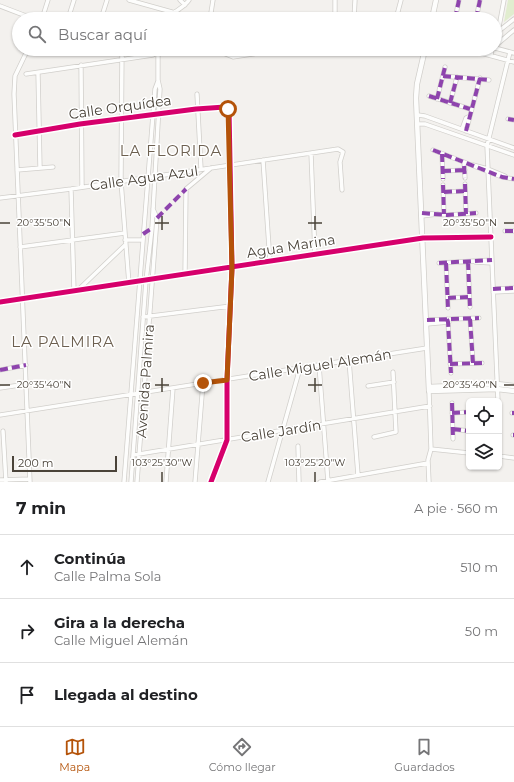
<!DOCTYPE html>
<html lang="es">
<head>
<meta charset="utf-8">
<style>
	:root { --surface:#fff; --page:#f6f6f6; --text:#202124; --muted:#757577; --line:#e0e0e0; --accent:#b45309 }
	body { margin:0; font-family:Montserrat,sans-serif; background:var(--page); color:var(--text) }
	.controls { position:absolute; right:12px; bottom:12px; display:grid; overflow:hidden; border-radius:6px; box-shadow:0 1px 3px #0004 }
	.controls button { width:36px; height:36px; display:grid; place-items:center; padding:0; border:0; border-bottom:1px solid var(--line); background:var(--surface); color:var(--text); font:20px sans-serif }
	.scale { position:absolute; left:12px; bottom:10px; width:105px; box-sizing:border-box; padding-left:4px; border:2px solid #4a4339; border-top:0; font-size:11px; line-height:14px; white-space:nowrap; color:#4a4339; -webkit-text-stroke:3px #fff; paint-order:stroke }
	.stop { position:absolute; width:12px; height:12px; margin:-9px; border:3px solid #b45309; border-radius:50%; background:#fff }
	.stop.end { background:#b45309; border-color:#fff; box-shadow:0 1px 4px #0008 }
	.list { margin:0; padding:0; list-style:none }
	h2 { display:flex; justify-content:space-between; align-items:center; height:52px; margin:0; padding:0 16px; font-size:17px }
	h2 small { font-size:13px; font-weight:400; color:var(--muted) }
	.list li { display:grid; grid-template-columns:26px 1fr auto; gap:12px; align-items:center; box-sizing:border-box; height:64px; padding:0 16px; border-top:1px solid var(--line) }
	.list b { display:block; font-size:15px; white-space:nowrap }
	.list p { margin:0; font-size:13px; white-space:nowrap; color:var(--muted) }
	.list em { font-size:13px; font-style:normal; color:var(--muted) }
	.icon { flex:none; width:22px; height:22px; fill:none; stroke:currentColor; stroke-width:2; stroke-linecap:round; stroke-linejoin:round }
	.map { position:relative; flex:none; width:514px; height:482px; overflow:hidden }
	.search { position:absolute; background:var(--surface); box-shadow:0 1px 3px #0004; left:12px; right:12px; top:12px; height:44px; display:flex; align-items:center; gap:10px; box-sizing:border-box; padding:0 14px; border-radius:22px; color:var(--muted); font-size:15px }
	.sheet { height:244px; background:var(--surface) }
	nav { display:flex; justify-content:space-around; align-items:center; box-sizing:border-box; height:56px; border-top:1px solid var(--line); background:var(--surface); font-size:11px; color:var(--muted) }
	nav a { display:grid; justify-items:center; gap:2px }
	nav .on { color:var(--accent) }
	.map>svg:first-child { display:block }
</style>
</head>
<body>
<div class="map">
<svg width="514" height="482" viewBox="0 0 514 482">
	<rect width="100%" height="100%" fill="#f3f1ee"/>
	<!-- green -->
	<path fill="#e1edcf" d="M508 0H514V14L504 22Z"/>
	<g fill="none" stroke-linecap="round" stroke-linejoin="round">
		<defs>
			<path id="minor" d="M129 0 197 19
				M180 0 185 5
				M335 0V19
				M0 6 34 19
				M42 19 48 0
				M68 19 74 0
				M101 19 107 0
				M168 19C174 10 183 9 189 0
				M210 19 213 0
				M277 19 300 16 305 19
				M354 19 355 0
				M396 19 401 0
				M455 19 459 0
				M476 19 480 0
				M498 32 504 0
				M495 34 514 19
				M495 46 514 30
				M495 48 514 53
				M28 49 15 76 14 94 30 482
				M121 49 131 51
				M122 49 121 181 129 284
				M213 49 233 57 286 49
				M424 52 481 53 514 62
				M491 55 492 49
				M81 65 82 187
				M38 73 40 168
				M26 74 153 55
				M443 76 489 80
				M197 94 201 169
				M429 96 470 109
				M437 99 445 67
				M450 103 457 77
				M418 115 425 116 514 148
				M508 119 514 120
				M418 124H425L514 155
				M462 129 466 118 468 117
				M466 131 480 78
				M15 135 80 124 196 109 225 107 229 109 232 268 227 380V440L211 482
				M433 150 502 177 514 179
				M311 153 315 255
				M442 154 443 179
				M263 160 270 262
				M464 162 465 178
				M473 165 488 169 505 176
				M17 170 53 167
				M443 171 465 170
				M465 184 466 214
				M443 185 444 214
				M71 189 74 291
				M444 192 465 191
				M0 198 71 189 338 149 343 152 340 162 342 190
				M422 213 447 215 476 213
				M422 216 438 214
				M505 231H514
				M125 240H143
				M20 247 125 233
				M468 262 470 307
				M475 262 492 263
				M439 263 492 260
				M446 263 448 308
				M185 275 186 189 211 168
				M493 289 514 288
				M78 290 125 245
				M493 292 514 291
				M448 298 469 297
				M0 302 423 238 491 237
				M143 317 231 306
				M447 319 448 322 451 373
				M470 319 473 363
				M427 320 479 318
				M427 324 449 322
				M349 360 358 475
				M450 364 482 363
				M319 365 328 482
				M0 370 26 365
				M368 386 394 382
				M0 388 27 384
				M498 401 487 146 510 52
				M452 403 453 439
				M452 413 469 412
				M512 413H514
				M0 415 427 348
				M453 429 469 431
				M3 431 6 482
				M513 435H514
				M374 437 396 432 393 372
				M499 444V456
				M298 446 299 482
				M431 449 469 453
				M133 455 430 406
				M499 456 514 458
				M0 480 30 479
				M124 482 155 89 158 81
				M131 482 146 281 152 228 160 89 158 80V49
				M137 482 157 218 153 209
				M166 482 173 388
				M195 482 203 383
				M268 482 300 368
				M320 482 428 463
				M429 482 428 460 431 449 429 391"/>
			<path id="tertiary" d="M432 19 436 0
				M425 49 417 84 416 98 429 391 497 389 514 391
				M429 387 497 384 514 386"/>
		</defs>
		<!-- minor casing -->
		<use href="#minor" stroke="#d1cfcb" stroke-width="5"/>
		<!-- tertiary casing -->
		<use href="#tertiary" stroke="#d1cfcb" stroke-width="6"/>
		<!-- minor -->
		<use href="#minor" stroke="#fdfdfc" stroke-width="3.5"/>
		<!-- tertiary -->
		<use href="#tertiary" stroke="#fdfdfc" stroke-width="4.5"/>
		<!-- quiet -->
		<path stroke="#8e44ad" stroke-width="4" stroke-dasharray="8 4" stroke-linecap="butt" d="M455 19 459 0
			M476 19 480 0
			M443 76 489 80
			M429 96 470 109
			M437 99 445 67
			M450 103 457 77
			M508 119 514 120
			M466 131 480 78
			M433 150 502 177 514 179
			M442 154 443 179
			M464 166 465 178
			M443 171 465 170
			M465 184 466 214
			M443 185 444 214
			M444 192 465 191
			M422 213 447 215 476 213
			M157 218 186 189
			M505 231H514
			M143 234 152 228
			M468 262 470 307
			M439 263 492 260
			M446 263 448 308
			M493 289 514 288
			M448 298 469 297
			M447 319 448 322 451 373
			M470 319 473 363
			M427 320 479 318
			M450 364 482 363
			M0 370 26 365
			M452 403 453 439
			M452 413 469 412
			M512 413H514
			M453 429 469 431
			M513 435H514"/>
		<defs>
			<path id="cycleway" d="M15 135 80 124 196 109 225 107 229 109 232 268 227 380V440L211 482
				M0 302 423 238 491 237"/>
		</defs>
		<!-- cycleway casing -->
		<use href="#cycleway" stroke="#fff" stroke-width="8"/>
		<!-- cycleway -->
		<use href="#cycleway" stroke="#d6006c" stroke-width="5"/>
	</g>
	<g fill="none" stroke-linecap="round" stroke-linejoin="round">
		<!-- route -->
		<path stroke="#b45309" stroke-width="5" d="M203 383 227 380 232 268 228 109"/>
	</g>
	<!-- ticks -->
	<path fill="none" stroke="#4a4339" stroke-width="1.5" d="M162 216V230M315 216V230M0 223H10M155 223H169M308 223H322M504 223H514M162 378V392M315 378V392M0 385H10M155 385H169M308 385H322M504 385H514M162 472V482M315 472V482"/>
	<g text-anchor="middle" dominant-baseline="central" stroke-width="3" stroke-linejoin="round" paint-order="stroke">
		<!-- street labels -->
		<g font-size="14" fill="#4a4339" stroke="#fff">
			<text transform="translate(120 107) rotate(-8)">Calle Orquídea</text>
			<text transform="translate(144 178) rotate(-8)">Calle Agua Azul</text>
			<text transform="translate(291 246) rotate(-9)">Agua Marina</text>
			<text transform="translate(320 365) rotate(-9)">Calle Miguel Alemán</text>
			<text transform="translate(145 381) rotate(-86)">Avenida Palmira</text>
			<text transform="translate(281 431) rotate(-9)">Calle Jardín</text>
		</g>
		<!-- neighbourhood labels -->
		<g font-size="15" letter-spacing="1" fill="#6d6050" stroke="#fff">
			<text x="171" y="150">LA FLORIDA</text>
			<text x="63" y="341">LA PALMIRA</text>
		</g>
	</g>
	<g font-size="10" text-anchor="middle" fill="#4a4339" stroke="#fff" stroke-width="3" stroke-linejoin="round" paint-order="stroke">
		<text x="44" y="226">20°35'50"N</text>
		<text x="470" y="226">20°35'50"N</text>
		<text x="44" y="388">20°35'40"N</text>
		<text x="470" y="388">20°35'40"N</text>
		<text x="162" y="466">103°25'30"W</text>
		<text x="315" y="466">103°25'20"W</text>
	</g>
</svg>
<div class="controls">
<button><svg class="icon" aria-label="locate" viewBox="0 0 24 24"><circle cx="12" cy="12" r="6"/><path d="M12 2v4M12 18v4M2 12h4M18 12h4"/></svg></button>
<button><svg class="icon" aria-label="layers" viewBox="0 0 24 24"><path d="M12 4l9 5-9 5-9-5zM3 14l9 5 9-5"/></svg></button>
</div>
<div class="scale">200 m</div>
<div class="stop" style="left:228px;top:109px"></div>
<div class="stop end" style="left:203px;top:383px"></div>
<div class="search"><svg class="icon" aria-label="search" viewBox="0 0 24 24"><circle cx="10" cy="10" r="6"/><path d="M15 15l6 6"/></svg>Buscar aquí</div>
</div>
<section class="sheet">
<h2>7 min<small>A pie · 560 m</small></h2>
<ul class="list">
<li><svg class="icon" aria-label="ahead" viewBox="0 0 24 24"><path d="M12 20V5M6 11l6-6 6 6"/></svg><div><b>Continúa</b><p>Calle Palma Sola</p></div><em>510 m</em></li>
<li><svg class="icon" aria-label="right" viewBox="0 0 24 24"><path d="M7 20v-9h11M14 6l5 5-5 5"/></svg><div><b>Gira a la derecha</b><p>Calle Miguel Alemán</p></div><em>50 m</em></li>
<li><svg class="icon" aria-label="arrive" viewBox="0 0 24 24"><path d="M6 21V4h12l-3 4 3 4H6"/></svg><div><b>Llegada al destino</b></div></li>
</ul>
</section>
<nav>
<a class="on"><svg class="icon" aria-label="map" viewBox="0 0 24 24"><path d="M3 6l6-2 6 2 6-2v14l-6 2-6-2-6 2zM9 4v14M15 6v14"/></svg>Mapa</a>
<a><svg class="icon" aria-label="directions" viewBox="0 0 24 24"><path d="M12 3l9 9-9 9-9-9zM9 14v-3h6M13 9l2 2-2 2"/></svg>Cómo llegar</a>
<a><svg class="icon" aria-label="saved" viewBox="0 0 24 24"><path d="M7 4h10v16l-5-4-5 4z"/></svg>Guardados</a>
</nav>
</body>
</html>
